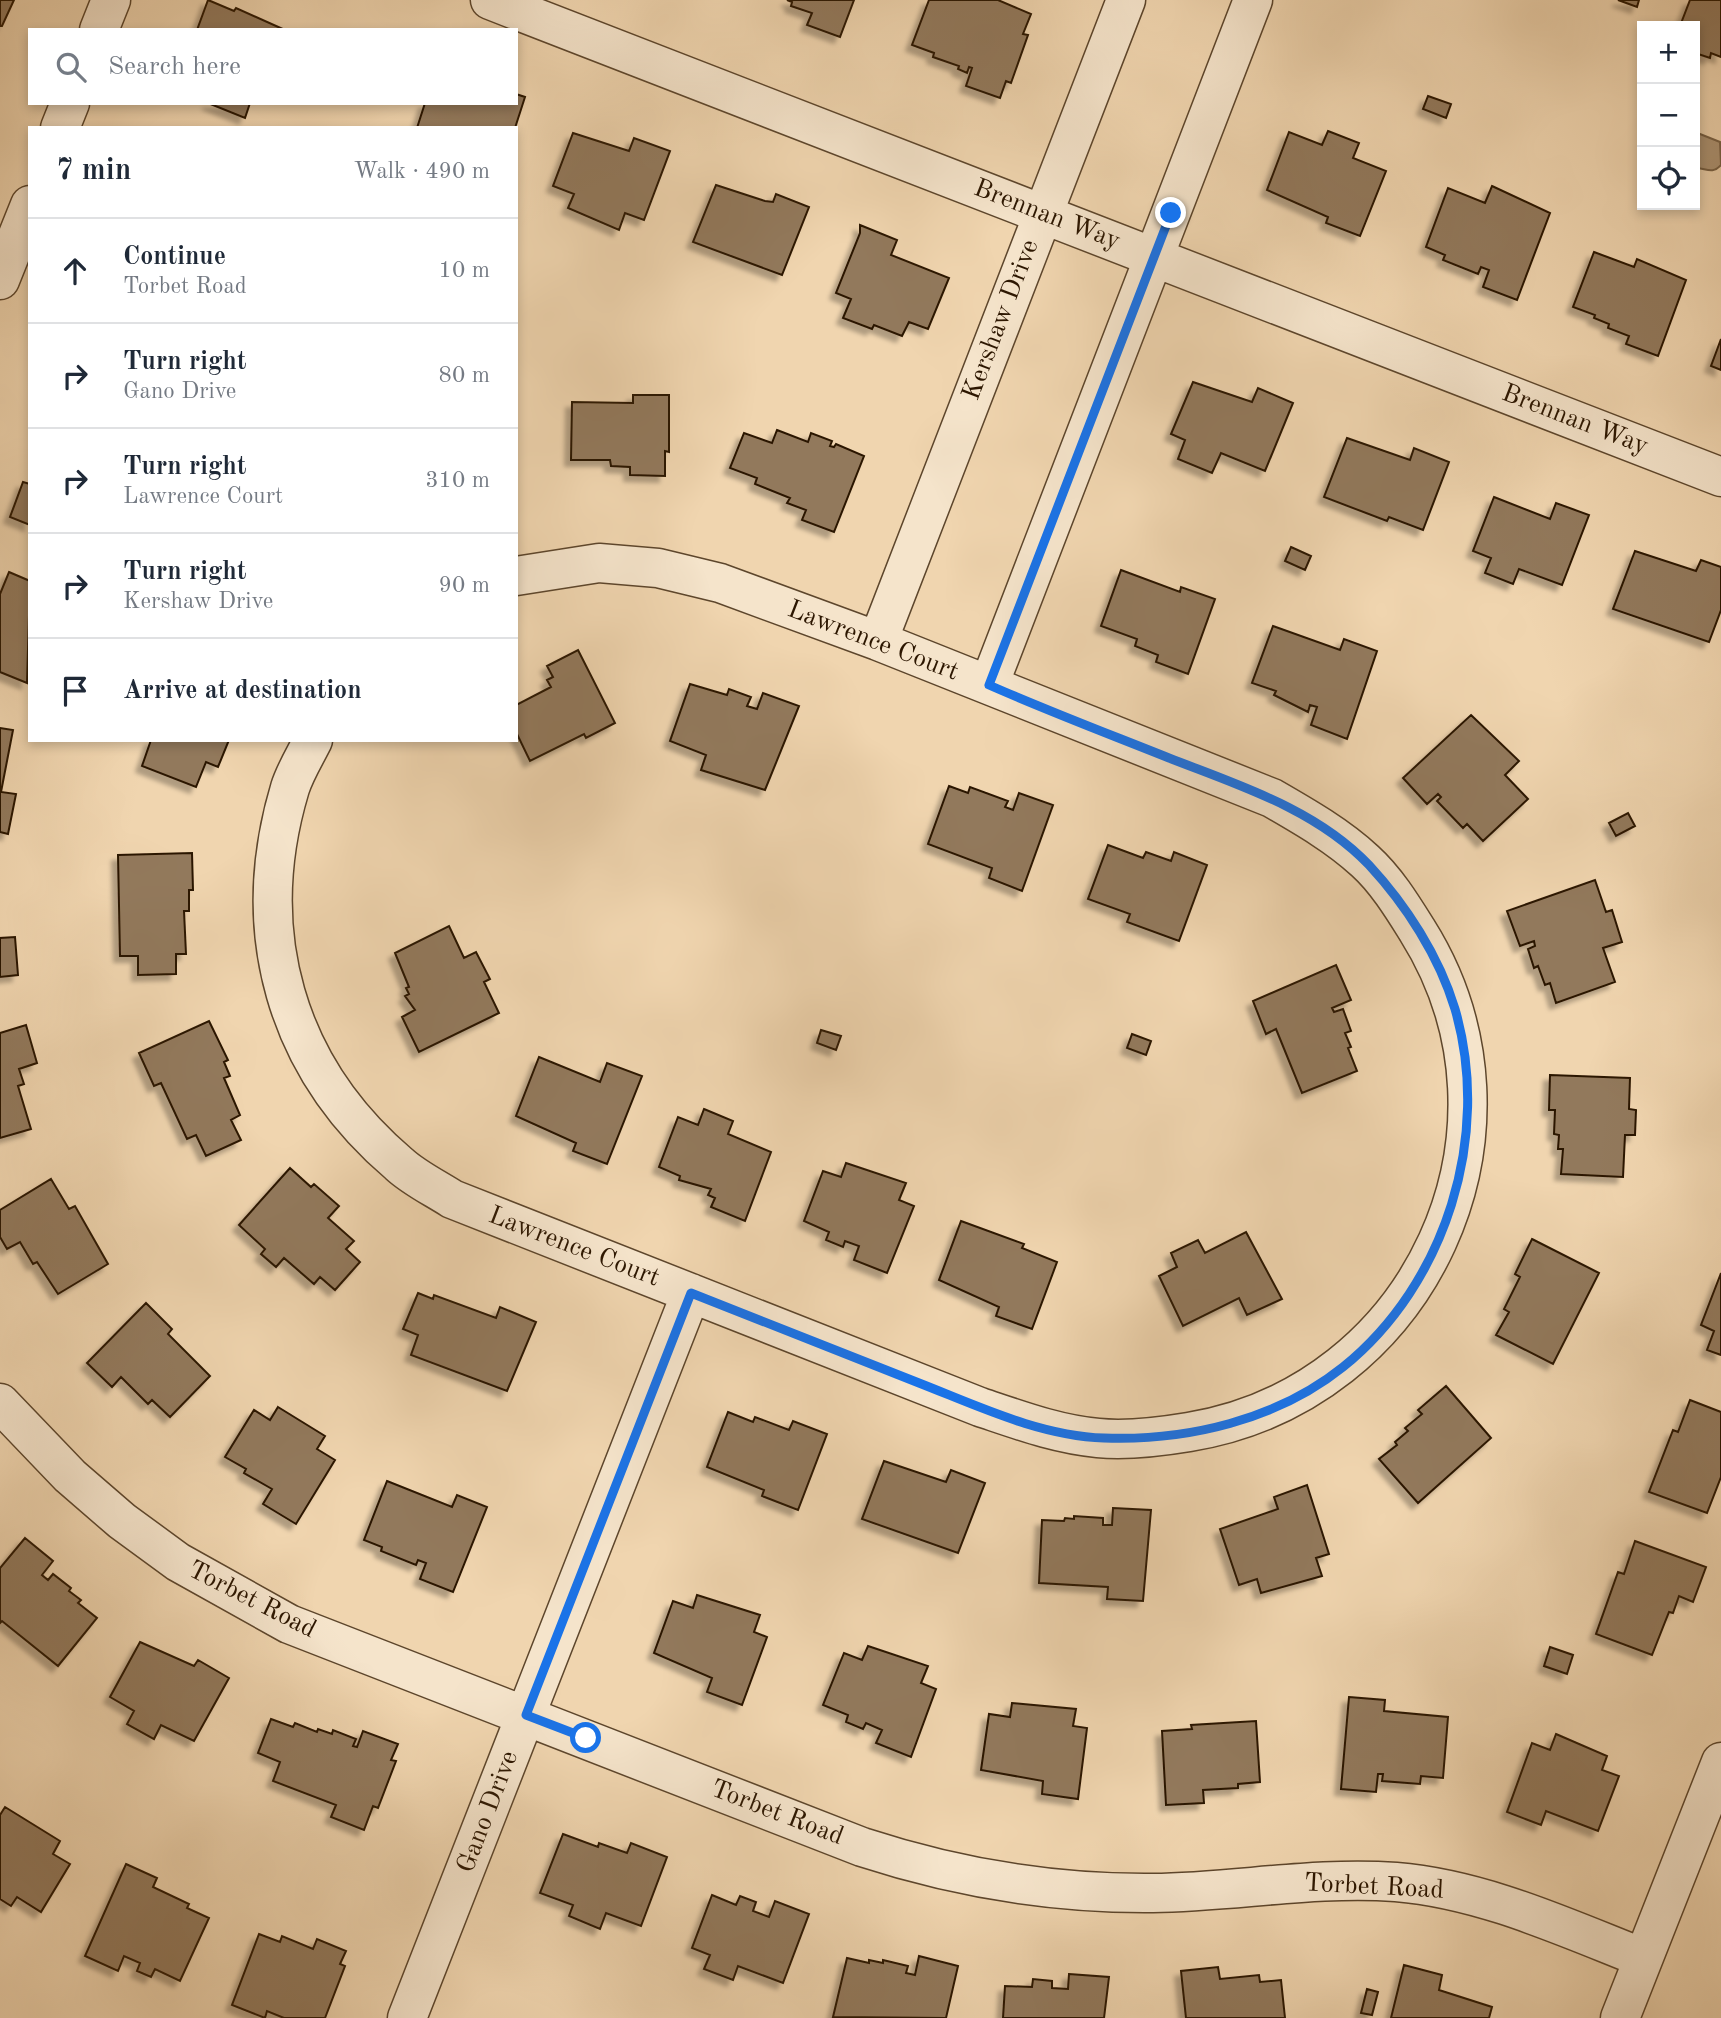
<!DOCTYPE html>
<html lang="en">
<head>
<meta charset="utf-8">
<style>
	:root { --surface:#fff; --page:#f2f2f3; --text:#1f2937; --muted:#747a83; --line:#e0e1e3 }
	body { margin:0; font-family:"Old Standard TT",serif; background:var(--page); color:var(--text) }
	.controls { position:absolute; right:21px; top:21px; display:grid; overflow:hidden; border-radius:0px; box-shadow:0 4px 10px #0003 }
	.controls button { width:63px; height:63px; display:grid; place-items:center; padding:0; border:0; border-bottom:2px solid var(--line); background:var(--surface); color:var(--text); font:35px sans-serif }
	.stop { position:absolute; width:21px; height:21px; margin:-16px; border:5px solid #1a73e8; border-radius:50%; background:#fff }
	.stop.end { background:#1a73e8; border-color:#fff; box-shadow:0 2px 7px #0008 }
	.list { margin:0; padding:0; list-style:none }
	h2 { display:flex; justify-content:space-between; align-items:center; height:91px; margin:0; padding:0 28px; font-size:30px }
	h2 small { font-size:23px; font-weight:400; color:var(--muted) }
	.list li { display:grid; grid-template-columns:46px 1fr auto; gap:21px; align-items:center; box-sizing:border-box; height:105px; padding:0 28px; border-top:2px solid var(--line) }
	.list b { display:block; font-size:26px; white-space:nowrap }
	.list p { margin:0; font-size:23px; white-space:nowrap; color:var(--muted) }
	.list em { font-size:23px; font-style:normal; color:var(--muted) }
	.icon { flex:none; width:38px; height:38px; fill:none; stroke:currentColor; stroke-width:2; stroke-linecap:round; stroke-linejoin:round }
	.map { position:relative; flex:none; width:1721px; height:2018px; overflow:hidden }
	.search { position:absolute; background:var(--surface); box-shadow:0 4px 10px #0003; left:28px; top:28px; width:490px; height:77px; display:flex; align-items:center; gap:18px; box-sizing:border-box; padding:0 24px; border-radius:0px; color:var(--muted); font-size:26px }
	.panel { position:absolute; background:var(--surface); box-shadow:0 4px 10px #0003; left:28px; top:126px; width:490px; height:616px; border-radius:0px }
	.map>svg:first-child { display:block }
</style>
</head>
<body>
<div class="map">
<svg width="1721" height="2018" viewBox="0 0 1721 2018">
	<defs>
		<filter id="shadow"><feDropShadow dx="-6" dy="6" stdDeviation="2" flood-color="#0004"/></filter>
	</defs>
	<rect width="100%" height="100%" fill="#f0d5af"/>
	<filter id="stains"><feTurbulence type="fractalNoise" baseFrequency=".00286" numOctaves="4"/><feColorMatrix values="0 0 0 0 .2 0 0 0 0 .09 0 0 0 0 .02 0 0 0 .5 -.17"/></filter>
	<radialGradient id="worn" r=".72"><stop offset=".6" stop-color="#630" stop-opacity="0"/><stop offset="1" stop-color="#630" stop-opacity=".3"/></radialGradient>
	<!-- water -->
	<path fill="#ad9474" stroke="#796246" stroke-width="2" d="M1695 132 1720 142 1721 165C1712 175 1706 168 1695 168Z"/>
	<!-- building -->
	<path fill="#92795b" stroke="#2c1600" stroke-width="2" filter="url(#shadow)" d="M0 0H14L2 26H0Z
		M208 0 234 11 236 8 285 30H197Z
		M787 0H854L840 37 807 25 812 13 791 6 792 2Z
		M929 0H998L1031 14 1023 34 1028 35 1011 83 1006 81 1000 98 966 86 972 68 969 67 967 73 958 69 959 66 933 57 934 53 912 45Z
		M1618 0H1639L1637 7Z
		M1690 0H1721V57L1711 53 1710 58 1695 53V26H1680Z
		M516 94 525 97 515 128H417L425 103H516Z
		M1428 96 1451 104 1446 118 1423 109Z
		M208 103H250L245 118Z
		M1328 131 1359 143 1353 158 1386 171 1360 236 1326 223 1328 217 1267 190 1289 132 1322 145Z
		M573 133 629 151 634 138 670 151 644 220 625 213 619 230 568 208 574 194 553 186Z
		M716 185 765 201 773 202 776 194 809 207 782 275 693 242Z
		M1492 186 1550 213 1517 300 1483 287 1489 270 1481 267 1478 274 1443 260 1445 255 1426 247 1448 188 1485 203Z
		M860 225 897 240 891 255 949 278 928 329 909 322 902 336 874 325 872 329 843 318 851 299 836 293 860 233Z
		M1594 252 1634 267 1637 259 1686 280 1658 356 1626 344 1629 336 1608 328 1609 324 1594 318 1595 315 1573 307Z
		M1721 339V370L1711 366Z
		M1193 382 1252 402 1258 388 1293 403 1265 471 1221 453 1212 473 1178 459 1185 440 1171 434Z
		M633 395H669V452L665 451V476L630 475V467L611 466 610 460H571L572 402 633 403Z
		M777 430 808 442 811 433 832 441 830 446 834 447 836 444 864 456 834 532 802 520 806 510 787 503 790 498 755 484 757 478 730 468 744 433 772 443Z
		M1347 438 1410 460 1414 448 1449 462 1423 530 1389 517 1387 521 1324 497Z
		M23 482 30 484V525L10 517Z
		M1494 497 1550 519 1556 503 1589 515 1562 585 1519 569 1513 584 1485 573 1491 558 1473 551Z
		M1291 547 1311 556 1305 570 1285 561Z
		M1635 551 1696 571 1701 560 1721 567V610L1709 642 1613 609Z
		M1121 570 1180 592 1181 587 1215 599 1188 674 1156 662 1158 655 1135 646 1137 639 1101 626Z
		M9 572 30 581 27 683 0 672V594Z
		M1273 626 1340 650 1344 639 1377 651 1347 739 1311 725 1317 707 1310 705 1308 712 1274 695 1276 691 1252 683Z
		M578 650 615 723 586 738 584 734 530 761 516 732V705L551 687 547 680 553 677 547 666Z
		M690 684 727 695 729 689 751 697 747 706 757 709 763 693 799 706 765 790 701 770 706 755 670 741Z
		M1471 715 1519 761 1505 775 1528 799 1483 841 1467 824 1463 828 1437 801 1441 797 1438 794 1427 804 1403 778Z
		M0 728 13 730 1 792 16 794 8 834 0 832Z
		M151 740H229L218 767 206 762 196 787 142 766Z
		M949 786 968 793 970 787 1008 801 1005 807 1013 810 1019 793 1053 805 1022 891 989 878 992 868 928 844Z
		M1628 813 1635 826 1616 836 1609 823Z
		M1108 845 1143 858 1146 852 1171 861 1174 852 1207 865 1179 941 1127 922 1130 914 1088 899Z
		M192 853 193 890H189V911H184L186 954H176V974L138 975V956H120L118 855Z
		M1595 880 1606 912 1612 910 1622 942 1603 948 1615 982 1556 1003 1550 983 1545 985 1538 966 1534 968 1528 949 1535 946 1534 941 1520 946 1507 911Z
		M449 926 464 958 476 952 490 979 484 982 499 1013 419 1052 402 1017 415 1010 405 996 409 994 406 988 409 987 395 953Z
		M15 937 18 975 0 977V938Z
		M1336 965 1351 1000 1332 1008 1334 1012 1343 1009 1351 1031 1345 1033 1351 1047 1348 1048 1357 1071 1302 1093 1276 1029 1266 1034 1253 1001Z
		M209 1021 228 1060 224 1062 230 1076 224 1078 240 1115 231 1120 241 1140 206 1156 196 1135 187 1139 161 1083 154 1086 139 1053Z
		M26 1025 37 1063 19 1069 24 1084 18 1086 31 1129 0 1138V1033Z
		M821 1030 841 1036 836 1050 817 1043Z
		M1132 1034 1151 1041 1146 1055 1127 1048Z
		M539 1057 600 1082 607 1063 642 1076 607 1164 573 1151 576 1143 516 1116Z
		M1550 1075 1630 1078 1629 1109 1636 1110 1635 1135H1625L1623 1177 1561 1174 1563 1149H1558L1559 1135 1554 1134 1555 1110H1549Z
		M704 1109 733 1121 728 1134 771 1152 745 1221 711 1207 715 1198 708 1195 711 1189 679 1180 680 1176 659 1167 678 1117 698 1125Z
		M846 1163 906 1183 899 1200 914 1206 887 1273 854 1260 859 1246 845 1241 843 1247 826 1240 829 1232 804 1221 823 1171 841 1177Z
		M290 1168 311 1187 314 1184 339 1206 328 1218 354 1241 346 1249 360 1262 335 1290 320 1277 314 1284 284 1258 276 1267 261 1254 265 1249 239 1225Z
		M51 1179 69 1209 75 1206 108 1264 58 1294 37 1262 33 1264 20 1242 7 1249 0 1237V1210Z
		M961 1221 1024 1244 1022 1248 1057 1262 1032 1329 996 1316 999 1307 939 1280Z
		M1246 1232 1282 1299 1247 1315 1239 1298 1183 1326 1159 1276 1177 1267 1171 1253 1198 1240 1205 1253Z
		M1532 1239 1599 1273 1553 1364 1496 1335 1509 1312 1504 1309 1520 1277 1515 1274Z
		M1721 1273V1355L1707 1350 1714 1331 1701 1325Z
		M418 1293 433 1299 434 1295 496 1318 500 1307 536 1322 507 1391 411 1355 418 1335 403 1329Z
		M146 1303 172 1329 168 1334 210 1376 170 1417 152 1400 148 1404 121 1377 112 1387 87 1363Z
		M1446 1386 1491 1438 1418 1503 1379 1459 1397 1445 1395 1442 1408 1431 1405 1428 1422 1414 1418 1410Z
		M1690 1400 1721 1412V1477L1707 1513 1649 1492 1673 1430 1678 1432Z
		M278 1407 325 1436 317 1449 335 1460 296 1524 263 1504 272 1489 244 1473 246 1469 225 1457 254 1410 270 1420Z
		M728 1412 753 1422 755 1417 789 1430 793 1421 827 1434 798 1510 762 1496 764 1490 707 1467Z
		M884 1461 946 1482 951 1470 985 1483 958 1553 862 1519Z
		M387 1481 452 1507 457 1495 487 1507 453 1592 420 1579 426 1563 418 1560 416 1565 381 1551 382 1547 364 1540Z
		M1307 1485 1329 1554 1316 1558 1322 1576 1261 1593 1257 1579 1239 1585 1220 1529 1278 1509 1274 1497Z
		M1113 1508 1151 1510 1143 1601 1107 1599 1108 1587 1039 1583 1042 1520 1064 1521 1065 1518 1074 1519V1516L1103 1518V1525H1112Z
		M25 1538 53 1561 42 1575 48 1580 53 1574 71 1588 69 1591 81 1600 78 1603 97 1618 58 1666 2 1621 0 1623V1568Z
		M1635 1541 1706 1567 1693 1602 1679 1596 1673 1613 1669 1612 1652 1655 1596 1634 1618 1572 1624 1574Z
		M697 1595 760 1615 754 1632 767 1637 742 1705 707 1692 712 1678 654 1653 673 1601 693 1608Z
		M140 1642 194 1666 198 1660 229 1678 194 1741 161 1725 154 1739 127 1724 134 1711 110 1697Z
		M868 1646 928 1666 921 1683 936 1689 911 1757 876 1743 882 1730 866 1723 863 1729 846 1722 848 1715 823 1705 844 1653 862 1660Z
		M1550 1647 1573 1655 1567 1674 1544 1666Z
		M1349 1697 1385 1700 1384 1711 1448 1717 1443 1778 1421 1776 1420 1784 1382 1781 1383 1774H1378L1376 1792 1341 1789Z
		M1012 1703 1076 1709 1073 1726 1087 1728 1078 1799 1042 1794 1043 1781 981 1770 989 1714 1010 1717Z
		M271 1719 293 1727 295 1723 317 1732 318 1729 332 1734 333 1730 356 1739 353 1746 357 1747 363 1731 398 1744 391 1760 396 1761 378 1808 373 1806 364 1830 331 1817 336 1805 273 1781 280 1762 258 1753Z
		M1256 1721 1260 1782 1238 1784V1788L1203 1790 1204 1803 1166 1805 1162 1731 1192 1729 1191 1725Z
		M1556 1734 1607 1756 1602 1770 1619 1776 1598 1831 1546 1811 1541 1825 1507 1812 1532 1743 1550 1750Z
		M5 1807 60 1841 53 1854 70 1864 41 1912 17 1897 11 1906 0 1899V1815Z
		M563 1834 598 1847 599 1843 627 1853 631 1843 667 1857 641 1926 606 1913 600 1929 569 1916 573 1905 540 1893Z
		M126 1864 157 1878 153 1887 189 1904 187 1908 209 1918 180 1981 155 1969 151 1977 137 1971 140 1963 124 1956 118 1971 85 1956Z
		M712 1895 736 1905 740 1896 756 1902 753 1911 769 1917 775 1901 809 1914 783 1983 738 1966 733 1980 704 1969 710 1955 692 1948Z
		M259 1934 280 1942 282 1936 313 1949 317 1939 346 1951 340 1964 345 1966 325 2018H284L267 2011 265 2018 232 2005Z
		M919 1956 958 1966 946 2018 833 2017 847 1958 869 1963V1960L883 1963V1960L908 1966 906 1973 915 1975Z
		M1404 1965 1442 1975 1439 1990 1492 2007 1489 2018H1391Z
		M1218 1967 1220 1979 1259 1975 1260 1982 1281 1980 1285 2018H1186L1181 1971Z
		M1069 1974 1109 1977 1104 2018H1003L1005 1986 1032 1987 1033 1979 1052 1981V1988L1068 1989Z
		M1367 1989 1378 1992 1372 2015 1361 2013Z"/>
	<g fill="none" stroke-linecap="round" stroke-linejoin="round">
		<defs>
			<path id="minor" d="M490 0 1721 477
				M99 30 111 0
				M60 128 70 103
				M0 280 30 205
				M878 641 1126 0
				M989 685 1253 0
				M313 740C305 756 295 772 290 788 247 931 285 1067 399 1164 414 1178 435 1188 452 1199L980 1407C1019 1420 1056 1434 1098 1438 1128 1441 1159 1437 1189 1432 1421 1394 1543 1130 1417 930 1402 906 1386 880 1365 861 1338 836 1305 817 1272 798L878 641 720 583 658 568 599 563 516 576
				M0 1403 70 1476 122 1521 178 1562 289 1624 862 1847C957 1878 1053 1894 1153 1893 1235 1892 1315 1876 1396 1882 1482 1889 1564 1927 1643 1958
				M407 2018 691 1293
				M1620 2018 1721 1762"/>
		</defs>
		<!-- minor casing -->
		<use href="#minor" stroke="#5d462c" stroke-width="41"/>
		<!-- minor -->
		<use href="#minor" stroke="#f5e4cb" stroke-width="38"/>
	</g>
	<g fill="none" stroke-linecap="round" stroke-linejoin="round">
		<!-- route -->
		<path stroke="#1a73e8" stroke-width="9" d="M586 1738 526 1715 691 1293C767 1323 843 1353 919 1383 978 1406 1040 1436 1104 1438 1187 1441 1277 1420 1343 1367 1446 1284 1492 1136 1455 1009 1439 956 1406 905 1369 865 1316 809 1238 785 1169 758 1109 734 1048 711 989 685L1171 213"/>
	</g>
	<g text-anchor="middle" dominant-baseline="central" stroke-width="6" stroke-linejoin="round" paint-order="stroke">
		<!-- street labels -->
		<g font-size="26" fill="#2c1600" stroke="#f5e4cb">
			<text transform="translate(1047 215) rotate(21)">Brennan Way</text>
			<text transform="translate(1001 320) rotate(-69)">Kershaw Drive</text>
			<text transform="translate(1575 420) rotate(21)">Brennan Way</text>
			<text transform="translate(873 641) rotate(21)">Lawrence Court</text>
			<text transform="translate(574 1247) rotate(21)">Lawrence Court</text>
			<text transform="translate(252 1600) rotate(27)">Torbet Road</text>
			<text transform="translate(488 1812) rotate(-69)">Gano Drive</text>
			<text transform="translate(777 1813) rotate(21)">Torbet Road</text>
			<text transform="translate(1374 1887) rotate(3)">Torbet Road</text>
		</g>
	</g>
	<rect width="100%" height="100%" filter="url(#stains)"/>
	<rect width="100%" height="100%" fill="url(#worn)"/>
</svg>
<div class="controls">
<button>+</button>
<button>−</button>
<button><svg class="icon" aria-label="locate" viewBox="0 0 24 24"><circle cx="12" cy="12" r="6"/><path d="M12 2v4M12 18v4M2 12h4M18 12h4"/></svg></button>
</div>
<div class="stop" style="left:586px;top:1738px"></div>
<div class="stop end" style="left:1171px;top:213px"></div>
<div class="search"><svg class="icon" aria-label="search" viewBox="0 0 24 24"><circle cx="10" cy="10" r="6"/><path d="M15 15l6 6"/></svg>Search here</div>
<section class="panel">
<h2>7 min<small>Walk · 490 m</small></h2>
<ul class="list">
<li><svg class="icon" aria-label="ahead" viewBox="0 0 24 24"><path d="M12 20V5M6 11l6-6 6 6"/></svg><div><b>Continue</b><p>Torbet Road</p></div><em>10 m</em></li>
<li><svg class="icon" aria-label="right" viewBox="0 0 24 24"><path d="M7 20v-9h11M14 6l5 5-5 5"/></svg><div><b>Turn right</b><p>Gano Drive</p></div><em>80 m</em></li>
<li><svg class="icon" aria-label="right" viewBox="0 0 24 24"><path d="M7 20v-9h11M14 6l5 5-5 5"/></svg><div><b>Turn right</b><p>Lawrence Court</p></div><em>310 m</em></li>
<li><svg class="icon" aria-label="right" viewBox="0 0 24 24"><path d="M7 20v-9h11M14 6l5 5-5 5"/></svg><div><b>Turn right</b><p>Kershaw Drive</p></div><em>90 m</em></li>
<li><svg class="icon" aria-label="arrive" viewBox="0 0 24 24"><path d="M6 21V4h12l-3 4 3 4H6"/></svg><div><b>Arrive at destination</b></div></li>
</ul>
</section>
</div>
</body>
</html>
